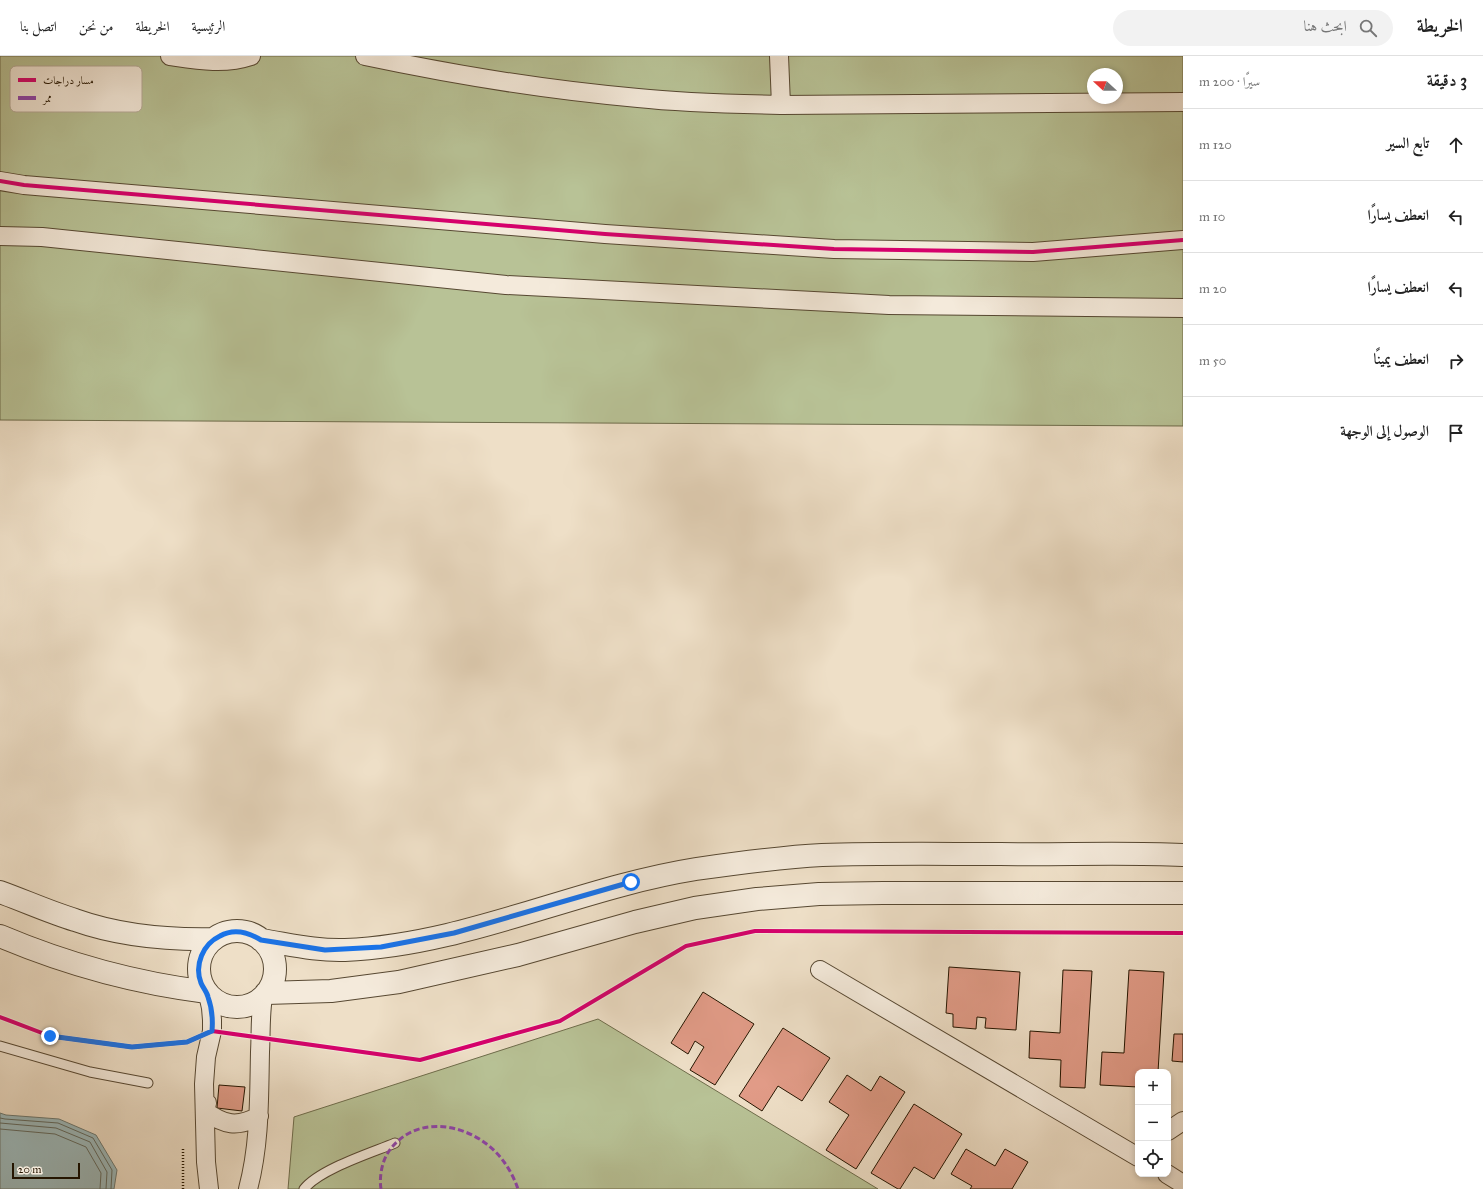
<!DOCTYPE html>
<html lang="ar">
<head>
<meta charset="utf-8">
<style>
	:root { --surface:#fff; --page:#f2f2f2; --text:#222; --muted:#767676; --line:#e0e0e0 }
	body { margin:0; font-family:"IM FELL Great Primer",Amiri,serif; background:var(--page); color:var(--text); direction:rtl }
	.controls { position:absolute; right:12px; bottom:12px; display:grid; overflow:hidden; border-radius:8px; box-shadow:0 2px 6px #0003 }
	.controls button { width:36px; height:36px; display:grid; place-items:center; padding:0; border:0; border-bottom:1px solid var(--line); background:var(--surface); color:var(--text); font:20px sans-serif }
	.compass { position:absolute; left:1087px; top:12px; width:36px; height:36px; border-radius:50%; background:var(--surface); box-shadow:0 2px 6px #0003; rotate:291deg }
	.scale { position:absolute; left:12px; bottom:10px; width:68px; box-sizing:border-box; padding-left:4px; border:2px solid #251500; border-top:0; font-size:11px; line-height:14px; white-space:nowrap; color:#251500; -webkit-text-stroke:3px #f4eadb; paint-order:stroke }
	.stop { position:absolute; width:12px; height:12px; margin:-9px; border:3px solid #1a73e8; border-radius:50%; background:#fff }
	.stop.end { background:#1a73e8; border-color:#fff; box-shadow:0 1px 4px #0008 }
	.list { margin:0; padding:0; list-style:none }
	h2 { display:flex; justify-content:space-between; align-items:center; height:52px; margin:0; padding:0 16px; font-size:17px }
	h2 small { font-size:13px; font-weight:400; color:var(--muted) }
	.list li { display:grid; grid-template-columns:26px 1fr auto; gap:12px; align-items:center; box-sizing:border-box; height:72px; padding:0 16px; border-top:1px solid var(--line) }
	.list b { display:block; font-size:15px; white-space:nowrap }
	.list em { font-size:13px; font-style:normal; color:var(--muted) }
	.icon { flex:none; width:22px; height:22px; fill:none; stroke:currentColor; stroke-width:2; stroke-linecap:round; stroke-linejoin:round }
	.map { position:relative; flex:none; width:1183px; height:1133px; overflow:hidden; direction:ltr }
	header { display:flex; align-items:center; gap:24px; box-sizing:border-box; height:56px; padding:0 20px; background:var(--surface); border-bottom:1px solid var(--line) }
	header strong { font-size:19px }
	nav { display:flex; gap:22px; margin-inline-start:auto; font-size:14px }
	.search { width:280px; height:36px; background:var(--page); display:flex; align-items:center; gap:10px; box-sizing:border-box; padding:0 14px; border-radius:22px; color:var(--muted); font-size:15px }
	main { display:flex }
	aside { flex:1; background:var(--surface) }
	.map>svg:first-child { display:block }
</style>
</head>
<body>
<header>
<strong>الخريطة</strong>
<div class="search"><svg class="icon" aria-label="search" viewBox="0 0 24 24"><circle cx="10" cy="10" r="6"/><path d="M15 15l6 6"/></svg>ابحث هنا</div>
<nav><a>الرئيسية</a><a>الخريطة</a><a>من نحن</a><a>اتصل بنا</a></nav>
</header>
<main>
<aside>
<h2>3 دقيقة<small>سيرًا · 200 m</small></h2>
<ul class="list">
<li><svg class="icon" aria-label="ahead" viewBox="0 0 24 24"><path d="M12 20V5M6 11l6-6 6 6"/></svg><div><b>تابع السير</b></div><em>120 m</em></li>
<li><svg class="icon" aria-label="left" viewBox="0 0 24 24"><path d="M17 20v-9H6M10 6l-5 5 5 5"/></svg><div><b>انعطف يسارًا</b></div><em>10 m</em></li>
<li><svg class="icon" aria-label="left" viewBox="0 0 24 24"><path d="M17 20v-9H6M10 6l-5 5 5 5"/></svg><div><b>انعطف يسارًا</b></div><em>20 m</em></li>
<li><svg class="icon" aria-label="right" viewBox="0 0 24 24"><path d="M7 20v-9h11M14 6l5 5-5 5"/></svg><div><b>انعطف يمينًا</b></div><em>50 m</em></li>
<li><svg class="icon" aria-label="arrive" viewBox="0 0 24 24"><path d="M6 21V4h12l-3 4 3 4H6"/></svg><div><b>الوصول إلى الوجهة</b></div></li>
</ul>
</aside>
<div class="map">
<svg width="1183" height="1133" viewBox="0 0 1183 1133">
	<rect width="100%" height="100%" fill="#eedfc7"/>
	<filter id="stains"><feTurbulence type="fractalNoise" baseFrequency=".005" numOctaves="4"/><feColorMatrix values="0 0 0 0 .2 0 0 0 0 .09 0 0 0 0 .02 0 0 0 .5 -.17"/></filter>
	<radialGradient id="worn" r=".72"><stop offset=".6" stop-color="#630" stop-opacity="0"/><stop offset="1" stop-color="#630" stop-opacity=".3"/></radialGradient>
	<!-- green -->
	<path fill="#b8c296" stroke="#6e6c4b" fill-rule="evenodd" d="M0 0H1183V370L0 364ZM1093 18H1117V42H1093Z
		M598 963 878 1133H288L294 1061Z"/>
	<!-- water -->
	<path fill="#9cbabd" stroke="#6c7871" d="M0 1057 6 1059 59 1063 96 1079 117 1114 114 1133H0Z"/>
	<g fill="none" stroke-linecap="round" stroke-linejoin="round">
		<!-- shore -->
		<path stroke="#60685e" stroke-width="1" d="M0 1062 5 1063 58 1067 93 1082 112 1114 111 1133
			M0 1067 56 1072 90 1086 107 1116 106 1133
			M0 1073 55 1078 86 1091 101 1117 100 1133"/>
	</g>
	<!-- building -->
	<path fill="#e19b87" stroke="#251500" d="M949 911 1020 916 1016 974 985 972 986 962 977 961 976 973 953 971V958L946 957Z
		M1063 914 1092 915 1085 1032 1060 1031 1061 1004 1029 1002 1030 975 1060 977Z
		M1129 914 1164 916 1158 1016H1138V1031L1100 1029 1102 996 1124 997Z
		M703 936 754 968 715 1029 690 1014 704 991 695 985 688 998 671 987Z
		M783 972 830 1002 802 1045 778 1030 762 1055 739 1040Z
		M1174 978H1183V1006L1172 1005Z
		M847 1019 871 1035 880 1020 905 1036 856 1113 826 1094 849 1059 829 1046Z
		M219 1029 245 1031 242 1055 217 1052Z
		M914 1048 962 1078 934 1123 914 1111 900 1133H898L871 1117Z
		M966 1093 995 1110 1005 1093 1028 1106 1012 1133H970L972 1130 951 1118Z"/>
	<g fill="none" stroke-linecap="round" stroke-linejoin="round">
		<defs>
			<path id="service" d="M0 990 90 1016 148 1027
				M304 1133C320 1113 371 1097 395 1087"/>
			<path id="minor" d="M170 0C197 4 224 9 251 0
				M365 0C455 19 546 34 638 42 685 47 733 48 781 49L1183 46
				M779 0 781 49
				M0 125 24 129 605 178 834 193 1033 196 1183 184
				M0 180 42 181 506 229 889 249 1183 252
				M820 914 1138 1101
				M208 938 211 952 212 964V975L206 1001 204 1028 206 1106 209 1133
				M207 1047 205 1055C224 1069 237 1072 259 1060
				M1168 1075 1183 1065
				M1167 1118 1183 1128
				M248 1133C260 1088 259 1042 260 996 261 978 260 959 263 941"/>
			<path id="tertiary" d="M0 836C25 845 49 856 75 864 120 880 167 884 214 883
				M199 913a38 38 0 1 1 76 0a38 38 0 1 1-76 0Z
				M0 880C66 908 135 927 207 936
				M261 884C288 888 316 895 345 894 466 889 577 832 696 813 738 807 780 801 822 799 881 797 941 798 1000 798 1061 799 1122 796 1183 799
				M266 937 331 935 399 926 518 899 635 866 695 852 757 843 819 838 883 837H1183"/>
		</defs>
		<!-- service casing -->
		<use href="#service" stroke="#574832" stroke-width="11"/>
		<!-- minor casing -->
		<use href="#minor" stroke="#574832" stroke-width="20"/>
		<!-- tertiary casing -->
		<use href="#tertiary" stroke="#574832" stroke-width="24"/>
		<!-- path -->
		<path stroke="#251500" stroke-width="2.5" stroke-dasharray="1 2" stroke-linecap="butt" d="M183 1133V1092"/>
		<!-- service -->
		<use href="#service" stroke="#f4eadb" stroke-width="9"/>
		<!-- minor -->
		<use href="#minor" stroke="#f4eadb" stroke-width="18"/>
		<!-- tertiary -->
		<use href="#tertiary" stroke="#f4eadb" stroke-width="22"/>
		<!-- quiet -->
		<path stroke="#8e44ad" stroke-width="3" stroke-dasharray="6 3" stroke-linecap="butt" d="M381 1133C379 1121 382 1105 389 1095 418 1054 478 1069 504 1106 510 1114 515 1124 518 1133"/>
		<defs>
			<path id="cycleway" d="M0 125 24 129 605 178 834 193 1033 196 1183 184
				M0 961 50 980 132 991 187 986 212 975 420 1004 560 965 686 890 755 875 1183 877"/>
		</defs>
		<!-- cycleway casing -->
		<use href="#cycleway" stroke="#f4eadb" stroke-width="6"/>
		<!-- cycleway -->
		<use href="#cycleway" stroke="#d6006c" stroke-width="4"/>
	</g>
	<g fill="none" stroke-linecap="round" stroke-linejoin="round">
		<!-- route -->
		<path stroke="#1a73e8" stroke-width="5" d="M50 980 132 991 187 986 212 975C213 963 212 952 208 941 207 936 203 932 201 927 194 909 203 888 220 880 234 872 248 876 261 884L325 894 381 891 454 877 631 826"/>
	</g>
	<!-- legend -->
	<rect x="10" y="10" width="132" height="46" rx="6" fill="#f4eadb" stroke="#b6aa99" stroke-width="1"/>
	<rect x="18" y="22" width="18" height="4" fill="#d6006c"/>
	<rect x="18" y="40" width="18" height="4" fill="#8e44ad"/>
	<g font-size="11" fill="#251500">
		<text x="43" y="28">مسار دراجات</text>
		<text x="43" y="46">ممر</text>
	</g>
	<rect width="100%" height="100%" filter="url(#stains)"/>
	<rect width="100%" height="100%" fill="url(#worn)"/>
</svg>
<div class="controls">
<button>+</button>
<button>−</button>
<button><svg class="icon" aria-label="locate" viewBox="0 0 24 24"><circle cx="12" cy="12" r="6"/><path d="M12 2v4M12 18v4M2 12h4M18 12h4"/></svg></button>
</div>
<svg class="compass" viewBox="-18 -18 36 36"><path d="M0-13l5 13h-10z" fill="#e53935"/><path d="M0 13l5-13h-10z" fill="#767676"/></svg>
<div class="scale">20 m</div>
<div class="stop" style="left:631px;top:826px"></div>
<div class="stop end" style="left:50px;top:980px"></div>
</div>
</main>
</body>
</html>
